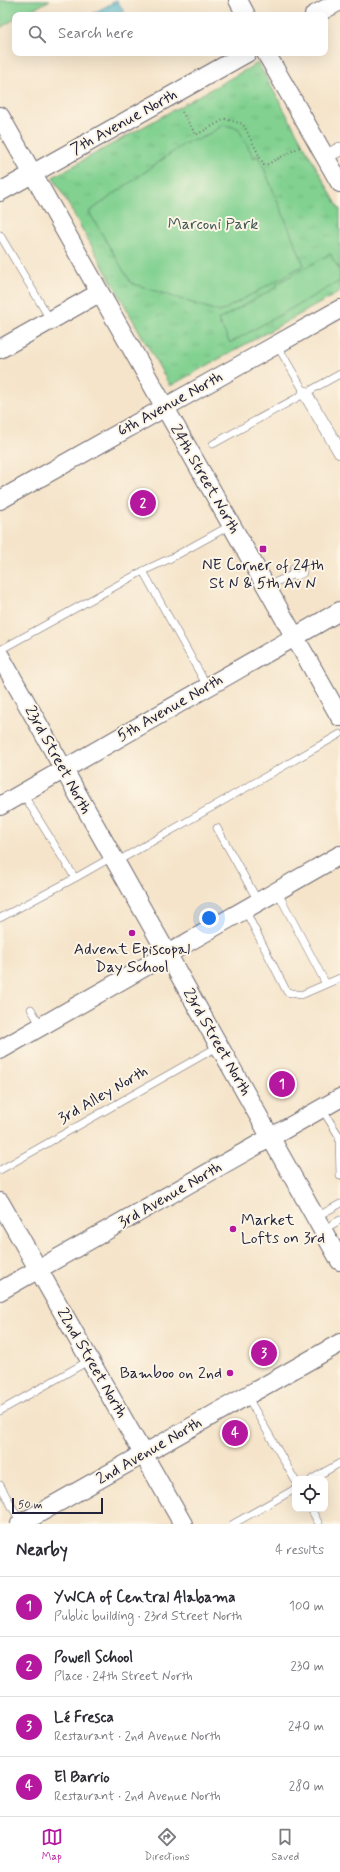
<!DOCTYPE html>
<html lang="en">
<head>
<meta charset="utf-8">
<style>
	:root { --surface:#fff; --page:#f2f2f3; --text:#2b2b33; --muted:#7c7c81; --line:#e1e1e2; --accent:#b5179e }
	body { margin:0; font-family:Mynerve,sans-serif; background:var(--page); color:var(--text) }
	.controls { position:absolute; right:12px; bottom:12px; display:grid; overflow:hidden; border-radius:8px; box-shadow:0 4px 16px #0002 }
	.controls button { width:36px; height:36px; display:grid; place-items:center; padding:0; border:0; border-bottom:1px solid var(--line); background:var(--surface); color:var(--text); font:20px sans-serif }
	.scale { position:absolute; left:12px; bottom:10px; width:91px; box-sizing:border-box; padding-left:4px; border:2px solid #22223b; border-top:0; font-size:11px; line-height:14px; white-space:nowrap; color:#22223b; -webkit-text-stroke:3px #fcf5e5; paint-order:stroke }
	.you { position:absolute; left:209px; top:918px; width:14px; height:14px; margin:-10px; border:3px solid #fff; border-radius:50%; background:#1a73e8; box-shadow:0 0 0 6px #1a73e833 }
	.badge { display:grid; place-items:center; width:26px; height:26px; border-radius:50%; background:var(--accent); color:#fff; font-size:13px; font-weight:700 }
	.pin { position:absolute; translate:-50% -50%; border:2px solid #fff; box-shadow:0 1px 4px #0006 }
	.list { margin:0; padding:0; list-style:none }
	h2 { display:flex; justify-content:space-between; align-items:center; height:52px; margin:0; padding:0 16px; font-size:17px }
	h2 small { font-size:13px; font-weight:400; color:var(--muted) }
	.list li { display:grid; grid-template-columns:26px 1fr auto; gap:12px; align-items:center; box-sizing:border-box; height:60px; padding:0 16px; border-top:1px solid var(--line) }
	.list b { display:block; font-size:15px; white-space:nowrap }
	.list p { margin:0; font-size:13px; white-space:nowrap; color:var(--muted) }
	.list em { font-size:13px; font-style:normal; color:var(--muted) }
	.icon { flex:none; width:22px; height:22px; fill:none; stroke:currentColor; stroke-width:2; stroke-linecap:round; stroke-linejoin:round }
	.map { position:relative; flex:none; width:340px; height:1524px; overflow:hidden }
	.search { position:absolute; background:var(--surface); box-shadow:0 4px 16px #0002; left:12px; right:12px; top:12px; height:44px; display:flex; align-items:center; gap:10px; box-sizing:border-box; padding:0 14px; border-radius:8px; color:var(--muted); font-size:15px }
	.sheet { height:292px; background:var(--surface) }
	nav { display:flex; justify-content:space-around; align-items:center; box-sizing:border-box; height:56px; border-top:1px solid var(--line); background:var(--surface); font-size:11px; color:var(--muted) }
	nav a { display:grid; justify-items:center; gap:2px }
	nav .on { color:var(--accent) }
	.map>svg:first-child { display:block }
</style>
</head>
<body>
<div class="map">
<svg width="340" height="1524" viewBox="0 0 340 1524">
	<defs>
		<pattern id="park-tufts" width="24" height="20" patternUnits="userSpaceOnUse"><rect width="24" height="20" fill="#82d191"/><path d="M3 7l-1-3M5 7V3M7 7l1-3M15 17l-1-3M17 17v-4M19 17l1-3" fill="none" stroke="#70b37e"/></pattern>
		<pattern id="water-waves" width="16" height="10" patternUnits="userSpaceOnUse"><rect width="16" height="10" fill="#4fb8cc"/><path d="M0 5q4-4 8 0t8 0" fill="none" stroke="#4195a7"/></pattern>
	</defs>
	<rect width="100%" height="100%" fill="#fcf5e5"/>
	<filter id="ink" filterUnits="userSpaceOnUse"><feTurbulence type="fractalNoise" baseFrequency=".025" numOctaves="2"/><feDisplacementMap in="SourceGraphic" scale="8" xChannelSelector="R" yChannelSelector="G"/><feConvolveMatrix kernelMatrix="1 2 1 2 8 2 1 2 1" color-interpolation-filters="sRGB"/></filter>
	<filter id="wash" filterUnits="userSpaceOnUse"><feTurbulence type="fractalNoise" baseFrequency=".012" numOctaves="4" result="noise"/><feDisplacementMap in="SourceGraphic" scale="16" xChannelSelector="R" yChannelSelector="G"/><feGaussianBlur stdDeviation="0.9" result="paint"/><feColorMatrix in="noise" values="0 0 0 0 0 0 0 0 0 0 0 0 0 0 0 0 0 1.4 0 .05"/><feComposite in="paint" operator="in"/></filter>
	<g filter="url(#wash)">
		<rect width="100%" height="100%" fill="#f5e4ca"/>
		<!-- park -->
		<path fill="url(#park-tufts)" stroke="#527a66" d="M258 63 340 210V292L170 386 53 177Z"/>
		<!-- pitch -->
		<path fill="#82d191" stroke="#527a66" d="M0 0H50L23 15H15V19L0 28Z
			M224 125 238 128 254 158 258 156 263 166 304 265 220 312 131 283 89 212 184 144 194 139 196 141Z
			M330 254 340 271V281L230 343 218 320 277 287 276 284Z"/>
		<!-- water -->
		<path fill="url(#water-waves)" stroke="#386d84" d="M117 0 126 15 92 14Z"/>
	</g>
	<g filter="url(#ink)">
		<g fill="none" stroke-linecap="round" stroke-linejoin="round">
			<defs>
				<path id="lane" d="M0 235 51 321
					M277 345 305 393
					M213 444 340 374
					M175 556 231 525
					M298 567 303 568V573L297 576 292 575 293 569Z
					M143 571 171 558
					M267 586 292 575
					M0 650 143 571 207 686
					M217 828 258 901
					M116 862 340 734
					M75 878 112 857
					M277 891 326 984
					M245 910 287 992 301 995 340 978
					M0 918 75 878 23 794
					M31 1009 41 1026
					M322 1109 339 1136 340 1176
					M0 1170 219 1046
					M316 1217 340 1204
					M323 1230 340 1220
					M247 1396 295 1480
					M0 1411 90 1360
					M312 1479 340 1463
					M0 1485 21 1523
					M311 1509 319 1524
					M233 1524 295 1489"/>
				<path id="street" d="M325 157 340 149
					M305 393 340 452"/>
				<path id="secondary" d="M238 0 246 15
					M314 15 340 1
					M266 53 340 183
					M0 116 340 717
					M0 192 247 53
					M0 349 99 293
					M0 500 340 309
					M0 656 340 1261
					M0 806 340 611
					M0 1050 340 855
					M0 1202 183 1524
					M0 1291 340 1098
					M20 1524 340 1343"/>
			</defs>
			<!-- lane casing -->
			<use href="#lane" stroke="#6c666d" stroke-width="8"/>
			<!-- street casing -->
			<use href="#street" stroke="#6c666d" stroke-width="14"/>
			<!-- secondary casing -->
			<use href="#secondary" stroke="#6c666d" stroke-width="20"/>
			<!-- path -->
			<path stroke="#6c666d" stroke-width="2" stroke-dasharray="1 3" stroke-linecap="butt" d="M182 112 196 135 225 119 243 124 264 165H266L300 147"/>
			<!-- lane -->
			<use href="#lane" stroke="#fff" stroke-width="7"/>
			<!-- street -->
			<use href="#street" stroke="#fff" stroke-width="13"/>
			<!-- secondary -->
			<use href="#secondary" stroke="#fff" stroke-width="18"/>
		</g>
	</g>
	<!-- markers -->
	<g fill="#b5179e" stroke="#fcf5e5" stroke-width="1.5">
		<rect x="259" y="545" width="8" height="8" rx="2"/>
		<circle cx="132" cy="933" r="4"/>
		<circle cx="233" cy="1229" r="4"/>
		<circle cx="230" cy="1373" r="4"/>
	</g>
	<g text-anchor="middle" dominant-baseline="central" stroke-width="4" stroke-linejoin="round" paint-order="stroke">
		<!-- street labels -->
		<g font-size="16" fill="#22223b" stroke="#fcf5e5">
			<text transform="translate(124 122) rotate(-29)">7th Avenue North</text>
			<text transform="translate(170 404) rotate(-29)">6th Avenue North</text>
			<text transform="translate(205 479) rotate(60)">24th Street North</text>
			<text transform="translate(170 708) rotate(-30)">5th Avenue North</text>
			<text transform="translate(58 760) rotate(61)">23rd Street North</text>
			<text transform="translate(217 1042) rotate(60)">23rd Street North</text>
			<text transform="translate(103 1095) rotate(-30)">3rd Alley North</text>
			<text transform="translate(170 1195) rotate(-30)">3rd Avenue North</text>
			<text transform="translate(92 1363) rotate(60)">22nd Street North</text>
			<text transform="translate(149 1451) rotate(-30)">2nd Avenue North</text>
		</g>
		<!-- park labels -->
		<g font-size="16" fill="#3f5755" stroke="#fcf5e5">
			<text x="213" y="224">Marconi Park</text>
		</g>
		<!-- poi labels -->
		<g font-size="16" fill="#22223b" stroke="#fcf5e5">
			<text x="263" y="565">NE Corner of 24th<tspan x="263" dy="18">St N &amp; 5th Av N</tspan></text>
			<text x="132" y="949">Advent Episcopal<tspan x="132" dy="18">Day School</tspan></text>
			<text x="241" y="1220" text-anchor="start">Market<tspan x="241" dy="18">Lofts on 3rd</tspan></text>
			<text x="222" y="1373" text-anchor="end">Bamboo on 2nd</text>
		</g>
	</g>
</svg>
<div class="controls">
<button><svg class="icon" aria-label="locate" viewBox="0 0 24 24"><circle cx="12" cy="12" r="6"/><path d="M12 2v4M12 18v4M2 12h4M18 12h4"/></svg></button>
</div>
<div class="scale">50 m</div>
<div class="you"></div>
<div class="pin badge" style="left:282px;top:1084px">1</div>
<div class="pin badge" style="left:143px;top:503px">2</div>
<div class="pin badge" style="left:264px;top:1353px">3</div>
<div class="pin badge" style="left:235px;top:1433px">4</div>
<div class="search"><svg class="icon" aria-label="search" viewBox="0 0 24 24"><circle cx="10" cy="10" r="6"/><path d="M15 15l6 6"/></svg>Search here</div>
</div>
<section class="sheet">
<h2>Nearby<small>4 results</small></h2>
<ul class="list">
<li><span class="badge">1</span><div><b>YWCA of Central Alabama</b><p>Public building · 23rd Street North</p></div><em>100 m</em></li>
<li><span class="badge">2</span><div><b>Powell School</b><p>Place · 24th Street North</p></div><em>230 m</em></li>
<li><span class="badge">3</span><div><b>Lé Fresca</b><p>Restaurant · 2nd Avenue North</p></div><em>240 m</em></li>
<li><span class="badge">4</span><div><b>El Barrio</b><p>Restaurant · 2nd Avenue North</p></div><em>280 m</em></li>
</ul>
</section>
<nav>
<a class="on"><svg class="icon" aria-label="map" viewBox="0 0 24 24"><path d="M3 6l6-2 6 2 6-2v14l-6 2-6-2-6 2zM9 4v14M15 6v14"/></svg>Map</a>
<a><svg class="icon" aria-label="directions" viewBox="0 0 24 24"><path d="M12 3l9 9-9 9-9-9zM9 14v-3h6M13 9l2 2-2 2"/></svg>Directions</a>
<a><svg class="icon" aria-label="saved" viewBox="0 0 24 24"><path d="M7 4h10v16l-5-4-5 4z"/></svg>Saved</a>
</nav>
</body>
</html>
